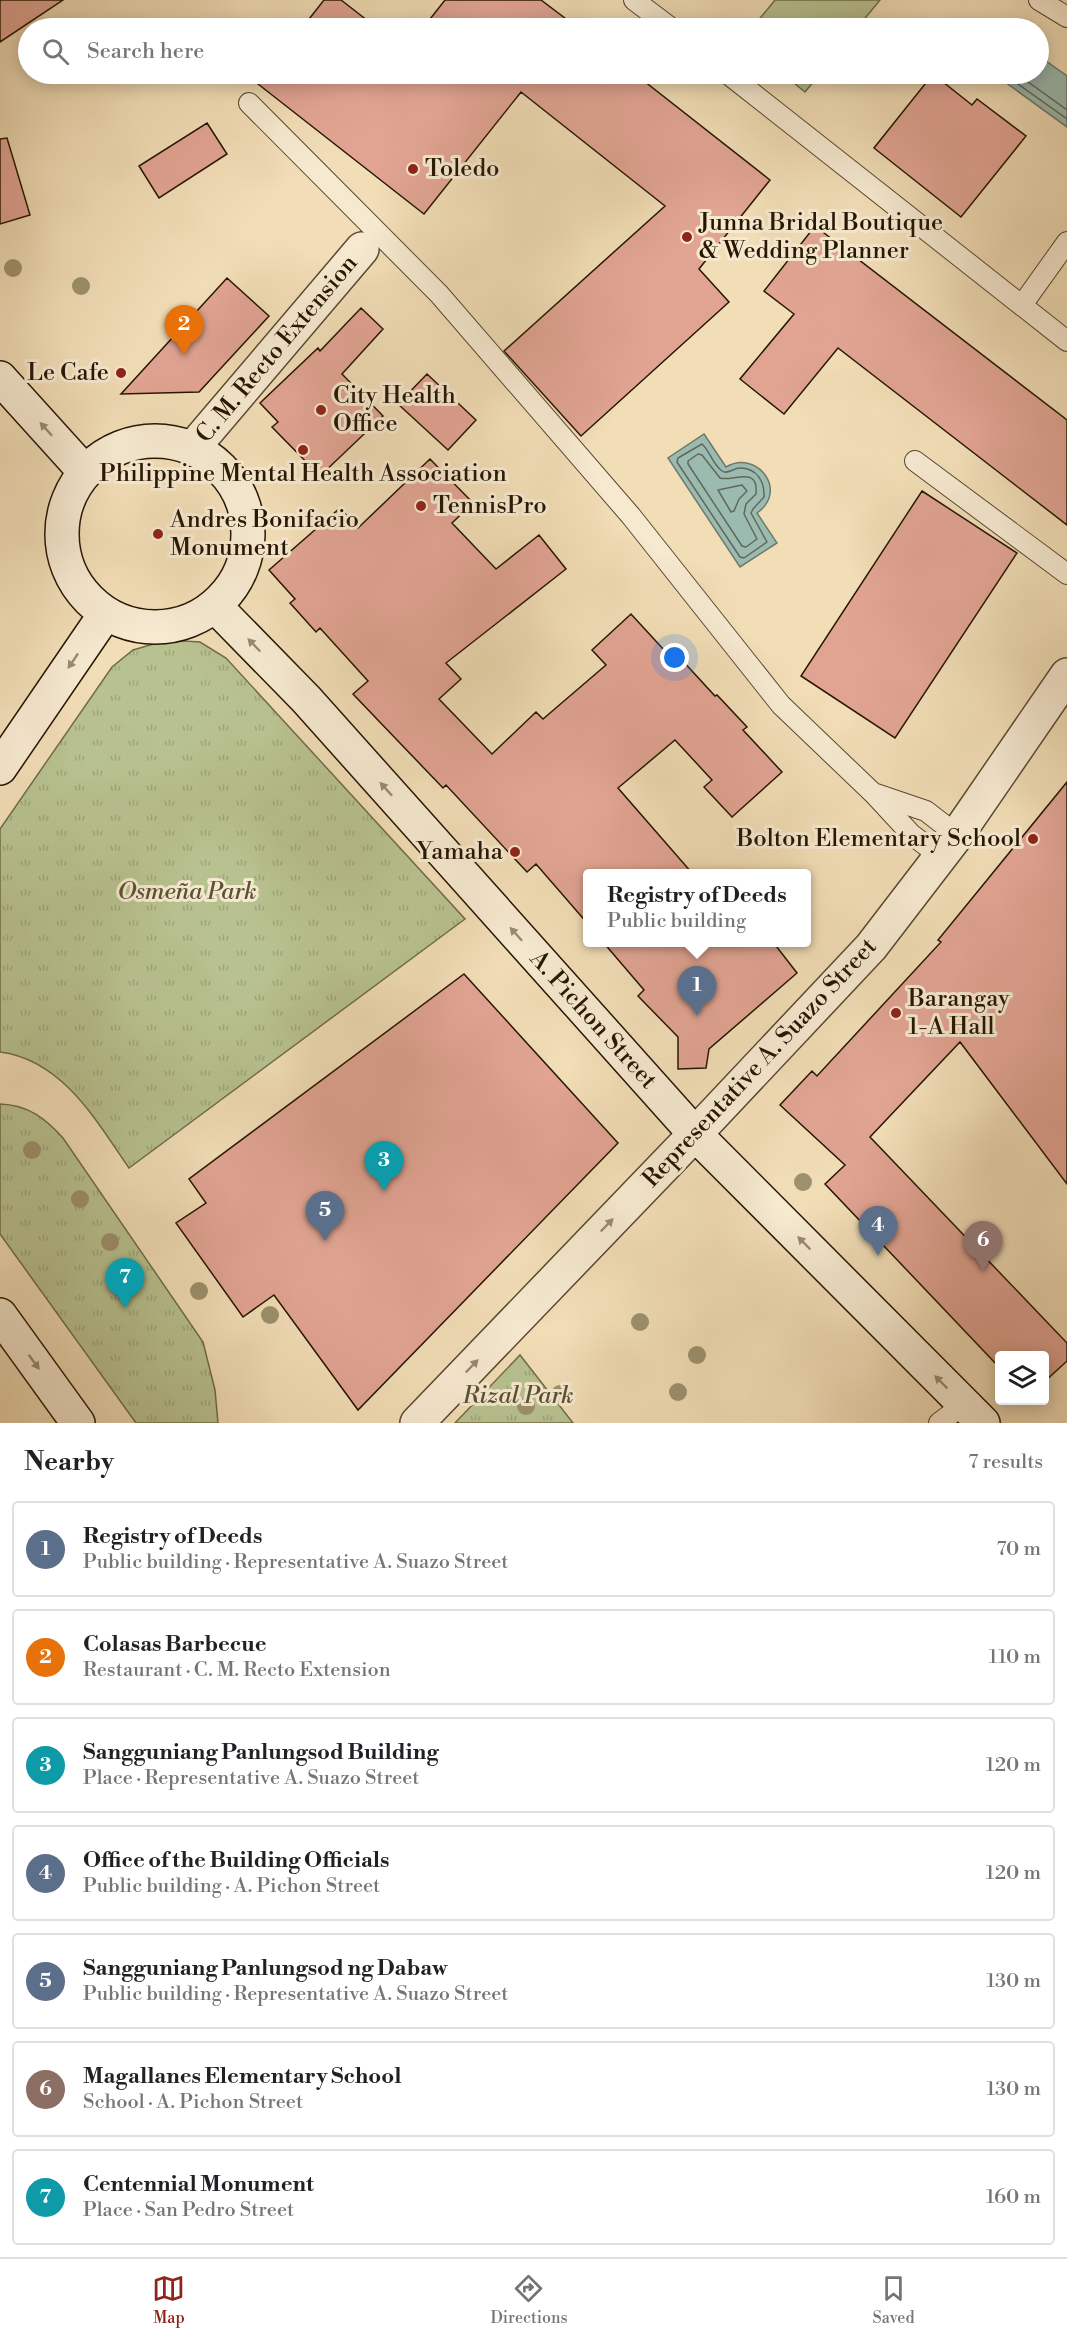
<!DOCTYPE html>
<html lang="en">
<head>
<meta charset="utf-8">
<style>
	:root { --surface:#fff; --page:#f6f6f6; --text:#202124; --muted:#757577; --line:#e0e0e0; --accent:#8f2418 }
	body { margin:0; font-family:"Libre Bodoni",serif; background:var(--page); color:var(--text) }
	.controls { position:absolute; right:18px; bottom:18px; display:grid; overflow:hidden; border-radius:6px; box-shadow:0 3px 15px #0003 }
	.controls button { width:54px; height:54px; display:grid; place-items:center; padding:0; border:0; border-bottom:2px solid var(--line); background:var(--surface); color:var(--text); font:30px sans-serif }
	.you { position:absolute; left:675px; top:658px; width:21px; height:21px; margin:-15px; border:4px solid #fff; border-radius:50%; background:#1a73e8; box-shadow:0 0 0 9px #1a73e833 }
	.badge { display:grid; place-items:center; width:39px; height:39px; border-radius:50%; background:var(--accent); color:#fff; font-size:20px; font-weight:700 }
	.pin { position:absolute; translate:-50% -50px; filter:drop-shadow(0 2px 3px #0008) }
	.pin::after { content:''; position:absolute; top:32px; width:21px; height:18px; background:inherit; clip-path:polygon(0 0,100% 0,50% 100%) }
	.popup { position:absolute; left:583px; top:869px; width:228px; height:78px; box-sizing:border-box; display:grid; place-content:center; border-radius:6px; background:var(--surface); filter:drop-shadow(0 2px 4px #0005); font-size:20px; white-space:nowrap; color:var(--muted) }
	.popup b { font-size:22px; color:var(--text) }
	.popup::after { content:''; position:absolute; left:50%; top:100%; margin-left:-12px; border:12px solid transparent; border-top-color:var(--surface) }
	.list { margin:0; padding:0; list-style:none }
	h2 { display:flex; justify-content:space-between; align-items:center; height:78px; margin:0; padding:0 24px; font-size:26px }
	h2 small { font-size:20px; font-weight:400; color:var(--muted) }
	.list li { display:grid; grid-template-columns:39px 1fr auto; gap:18px; align-items:center; box-sizing:border-box; height:96px; margin:0 12px 12px; padding:0 12px; border:2px solid var(--line); border-radius:6px }
	.list b { display:block; font-size:22px; white-space:nowrap }
	.list p { margin:0; font-size:20px; white-space:nowrap; color:var(--muted) }
	.list em { font-size:20px; font-style:normal; color:var(--muted) }
	.icon { flex:none; width:33px; height:33px; fill:none; stroke:currentColor; stroke-width:2; stroke-linecap:round; stroke-linejoin:round }
	.map { position:relative; flex:none; width:1067px; height:1423px; overflow:hidden }
	.search { position:absolute; background:var(--surface); box-shadow:0 3px 15px #0003; left:18px; right:18px; top:18px; height:66px; display:flex; align-items:center; gap:15px; box-sizing:border-box; padding:0 21px; border-radius:33px; color:var(--muted); font-size:22px }
	.sheet { height:834px; background:var(--surface) }
	nav { display:flex; justify-content:space-around; align-items:center; box-sizing:border-box; height:84px; border-top:2px solid var(--line); background:var(--surface); font-size:16px; color:var(--muted) }
	nav a { display:grid; justify-items:center; gap:3px }
	nav .on { color:var(--accent) }
	.map>svg:first-child { display:block }
</style>
</head>
<body>
<div class="map">
<svg width="1067" height="1423" viewBox="0 0 1067 1423">
	<defs>
		<pattern id="grass-tufts" width="24" height="20" patternUnits="userSpaceOnUse" patternTransform="scale(1.5)"><rect width="24" height="20" fill="#b8c290"/><path d="M3 7l-1-3M5 7V3M7 7l1-3M15 17l-1-3M17 17v-4M19 17l1-3" fill="none" stroke="#9ea67b"/></pattern>
	</defs>
	<rect width="100%" height="100%" fill="#f1ddb6"/>
	<filter id="stains"><feTurbulence type="fractalNoise" baseFrequency=".00333" numOctaves="4"/><feColorMatrix values="0 0 0 0 .2 0 0 0 0 .09 0 0 0 0 .02 0 0 0 .5 -.17"/></filter>
	<radialGradient id="worn" r=".72"><stop offset=".6" stop-color="#630" stop-opacity="0"/><stop offset="1" stop-color="#630" stop-opacity=".3"/></radialGradient>
	<!-- grass -->
	<path fill="url(#grass-tufts)" stroke="#6f6c49" stroke-width="1.5" d="M167 640 200 642 226 658 465 919 129 1168C97 1122 63 1060 0 1052V829L112 667 133 650Z
		M0 1104C28 1105 45 1118 63 1138L203 1342 215 1390 218 1423H136L0 1234Z
		M520 1355 573 1423H455Z"/>
	<!-- pitch -->
	<path fill="#b8c290" stroke="#6f6c49" stroke-width="1.5" d="M775 0H880L857 28H752Z
		M783 74H820L805 92Z"/>
	<!-- water -->
	<path fill="#9bbbb1" stroke="#6c796b" stroke-width="1.5" d="M1039 56 1067 76V127L994 74H1038Z
		M704 434 726 467C757 449 789 491 757 513L777 543 740 567 668 458Z"/>
	<g fill="none" stroke-linecap="round" stroke-linejoin="round">
		<!-- shore -->
		<path stroke="#60685a" stroke-width="1.5" d="M1004 74 1067 119
			M1017 74 1067 110
			M702 444C710 451 713 465 722 471 728 475 733 468 740 468 757 468 765 482 764 497L753 509 751 513 767 542 744 558 740 557 677 462 678 458Z
			M698 454 702 455 720 478C732 482 759 465 756 494L746 504 744 514 757 539 746 547 742 546 688 464V461Z
			M742 485 747 491 739 499 734 511 731 512 718 490Z"/>
	</g>
	<!-- building -->
	<path fill="#e1a493" stroke="#261602" stroke-width="1.5" d="M0 0H63L0 42Z
		M324 0H341L377 28H302Z
		M445 0H541L578 28H423Z
		M266 74H635L770 180 699 269 729 302 581 436 504 351 665 206 521 92 424 214 258 84Z
		M933 74 972 105 977 99 1026 136 961 217 874 148Z
		M207 123 227 154 159 198 139 166Z
		M7 138 30 215 0 224V139Z
		M815 226 1067 420V525L838 348 784 414 740 379 794 314 764 291Z
		M227 278 269 316 199 392 121 394Z
		M361 308 383 329 342 374 383 416 320 476 272 427 278 422 260 403 318 348 320 351Z
		M427 374 476 420 448 450 398 404Z
		M430 459 473 503 452 523 496 569 539 535 566 569 446 663 461 679 439 699 492 754 536 712 543 719 606 665 592 650 631 614 665 651 669 646 715 696 717 695 747 727 743 730 782 772 732 817 704 787 712 780 675 740 618 788 692 873H588V924L536 864 527 872 446 785 443 788 353 694 368 681 320 628 316 632 290 603 295 599 269 570 340 508 358 528Z
		M922 491 1017 553 895 738 801 676Z
		M1067 782V1184L960 1042 870 1137 1067 1343V1361L1044 1382V1356H999V1367L825 1184 845 1165 780 1105 812 1071 817 1076 941 942 938 940Z
		M603 942H773L797 973 709 1049 706 1068 678 1069V1037L638 996 644 990Z
		M464 974 618 1143 358 1410 274 1295 243 1317 176 1223 206 1203 189 1179Z"/>
	<g fill="none" stroke-linecap="round" stroke-linejoin="round">
		<defs>
			<path id="lane" d="M634 0 671 28
				M1039 0 1067 17
				M728 74 1067 341
				M249 103 439 294 631 516 781 705 874 794 911 834 941 857
				M1022 305 1067 242
				M915 461 1067 574
				M876 794 926 811 957 835
				M939 1423 964 1404"/>
			<path id="street" d="M192 449 362 249
				M417 1423 695 1134 871 947 957 835 1067 675"/>
			<path id="secondary" d="M0 378 85 472
				M62 534a93 93 0 1 1 186 0a93 93 0 1 1-186 0Z
				M215 606 306 699 695 1134 983 1423
				M0 768 106 613
				M0 1315 78 1423"/>
		</defs>
		<!-- lane casing -->
		<use href="#lane" stroke="#59482f" stroke-width="22"/>
		<!-- street casing -->
		<use href="#street" stroke="#59482f" stroke-width="36"/>
		<!-- secondary casing -->
		<use href="#secondary" stroke="#261602" stroke-width="36"/>
		<!-- lane -->
		<use href="#lane" stroke="#f6e9d0" stroke-width="20"/>
		<!-- street -->
		<use href="#street" stroke="#f6e9d0" stroke-width="33"/>
		<!-- secondary -->
		<use href="#secondary" stroke="#f6e9d0" stroke-width="33"/>
	</g>
	<!-- trees -->
	<g fill="#9d916e">
		<circle cx="13" cy="268" r="9"/>
		<circle cx="81" cy="286" r="9"/>
		<circle cx="32" cy="1150" r="9"/>
		<circle cx="803" cy="1182" r="9"/>
		<circle cx="80" cy="1199" r="9"/>
		<circle cx="110" cy="1242" r="9"/>
		<circle cx="199" cy="1291" r="9"/>
		<circle cx="270" cy="1315" r="9"/>
		<circle cx="640" cy="1322" r="9"/>
		<circle cx="697" cy="1355" r="9"/>
		<circle cx="678" cy="1392" r="9"/>
		<circle cx="560" cy="1394" r="9"/>
		<circle cx="526" cy="1406" r="9"/>
	</g>
	<!-- one-way arrows -->
	<defs><path id="oneway-solid" d="M-6-.8H1V-3.2L6.5 0L1 3.2V.8H-6Z" transform="scale(1.5)"/></defs>
	<g fill="#988a73">
		<use href="#oneway-solid" transform="translate(46 429) rotate(-132)"/>
		<use href="#oneway-solid" transform="translate(254 645) rotate(-134)"/>
		<use href="#oneway-solid" transform="translate(73 661) rotate(124)"/>
		<use href="#oneway-solid" transform="translate(386 789) rotate(-132)"/>
		<use href="#oneway-solid" transform="translate(516 934) rotate(-132)"/>
		<use href="#oneway-solid" transform="translate(607 1225) rotate(-46)"/>
		<use href="#oneway-solid" transform="translate(804 1243) rotate(-135)"/>
		<use href="#oneway-solid" transform="translate(34 1362) rotate(54)"/>
		<use href="#oneway-solid" transform="translate(472 1366) rotate(-46)"/>
		<use href="#oneway-solid" transform="translate(941 1382) rotate(-135)"/>
	</g>
	<!-- markers -->
	<g fill="#8f2418" stroke="#f6e9d0" stroke-width="2">
		<circle cx="413" cy="169" r="6"/>
		<circle cx="687" cy="237" r="6"/>
		<circle cx="121" cy="373" r="6"/>
		<circle cx="321" cy="410" r="6"/>
		<circle cx="303" cy="450" r="6"/>
		<circle cx="421" cy="506" r="6"/>
		<circle cx="158" cy="534" r="6"/>
		<circle cx="1033" cy="839" r="6"/>
		<circle cx="515" cy="852" r="6"/>
		<circle cx="896" cy="1013" r="6"/>
	</g>
	<g text-anchor="middle" dominant-baseline="central" stroke-width="6" stroke-linejoin="round" paint-order="stroke">
		<!-- poi labels -->
		<g font-size="24" fill="#261602" stroke="#f6e9d0" text-anchor="start">
			<text x="425" y="169">Toledo</text>
			<text x="699" y="223">Junna Bridal Boutique<tspan x="699" dy="28">&amp; Wedding Planner</tspan></text>
			<text x="109" y="373" text-anchor="end">Le Cafe</text>
			<text x="333" y="396">City Health<tspan x="333" dy="28">Office</tspan></text>
			<text x="303" y="474" text-anchor="middle">Philippine Mental Health Association</text>
			<text x="433" y="506">TennisPro</text>
			<text x="170" y="520">Andres Bonifacio<tspan x="170" dy="28">Monument</tspan></text>
			<text x="1021" y="839" text-anchor="end">Bolton Elementary School</text>
			<text x="503" y="852" text-anchor="end">Yamaha</text>
			<text x="908" y="999">Barangay<tspan x="908" dy="28">1-A Hall</tspan></text>
		</g>
		<!-- street labels -->
		<g font-size="24" fill="#261602" stroke="#f6e9d0">
			<text transform="translate(277 349) rotate(-50)">C. M. Recto Extension</text>
			<text transform="translate(593 1020) rotate(48)">A. Pichon Street</text>
			<text transform="translate(760 1063) rotate(-47)">Representative A. Suazo Street</text>
		</g>
		<!-- park labels -->
		<g font-size="24" font-style="italic" fill="#595234" stroke="#f6e9d0">
			<text x="187" y="892">Osmeña Park</text>
			<text x="518" y="1396">Rizal Park</text>
		</g>
	</g>
	<rect width="100%" height="100%" filter="url(#stains)"/>
	<rect width="100%" height="100%" fill="url(#worn)"/>
</svg>
<div class="controls">
<button><svg class="icon" aria-label="layers" viewBox="0 0 24 24"><path d="M12 4l9 5-9 5-9-5zM3 14l9 5 9-5"/></svg></button>
</div>
<div class="you"></div>
<div class="pin badge" style="left:697px;top:1016px;background:#5c6f8a">1</div>
<div class="popup"><b>Registry of Deeds</b>Public building</div>
<div class="pin badge" style="left:184px;top:355px;background:#e8710a">2</div>
<div class="pin badge" style="left:384px;top:1191px;background:#0f9aa8">3</div>
<div class="pin badge" style="left:878px;top:1256px;background:#5c6f8a">4</div>
<div class="pin badge" style="left:325px;top:1241px;background:#5c6f8a">5</div>
<div class="pin badge" style="left:983px;top:1271px;background:#8d6e63">6</div>
<div class="pin badge" style="left:125px;top:1308px;background:#0f9aa8">7</div>
<div class="search"><svg class="icon" aria-label="search" viewBox="0 0 24 24"><circle cx="10" cy="10" r="6"/><path d="M15 15l6 6"/></svg>Search here</div>
</div>
<section class="sheet">
<h2>Nearby<small>7 results</small></h2>
<ul class="list">
<li><span class="badge" style="background:#5c6f8a">1</span><div><b>Registry of Deeds</b><p>Public building · Representative A. Suazo Street</p></div><em>70 m</em></li>
<li><span class="badge" style="background:#e8710a">2</span><div><b>Colasas Barbecue</b><p>Restaurant · C. M. Recto Extension</p></div><em>110 m</em></li>
<li><span class="badge" style="background:#0f9aa8">3</span><div><b>Sangguniang Panlungsod Building</b><p>Place · Representative A. Suazo Street</p></div><em>120 m</em></li>
<li><span class="badge" style="background:#5c6f8a">4</span><div><b>Office of the Building Officials</b><p>Public building · A. Pichon Street</p></div><em>120 m</em></li>
<li><span class="badge" style="background:#5c6f8a">5</span><div><b>Sangguniang Panlungsod ng Dabaw</b><p>Public building · Representative A. Suazo Street</p></div><em>130 m</em></li>
<li><span class="badge" style="background:#8d6e63">6</span><div><b>Magallanes Elementary School</b><p>School · A. Pichon Street</p></div><em>130 m</em></li>
<li><span class="badge" style="background:#0f9aa8">7</span><div><b>Centennial Monument</b><p>Place · San Pedro Street</p></div><em>160 m</em></li>
</ul>
</section>
<nav>
<a class="on"><svg class="icon" aria-label="map" viewBox="0 0 24 24"><path d="M3 6l6-2 6 2 6-2v14l-6 2-6-2-6 2zM9 4v14M15 6v14"/></svg>Map</a>
<a><svg class="icon" aria-label="directions" viewBox="0 0 24 24"><path d="M12 3l9 9-9 9-9-9zM9 14v-3h6M13 9l2 2-2 2"/></svg>Directions</a>
<a><svg class="icon" aria-label="saved" viewBox="0 0 24 24"><path d="M7 4h10v16l-5-4-5 4z"/></svg>Saved</a>
</nav>
</body>
</html>
